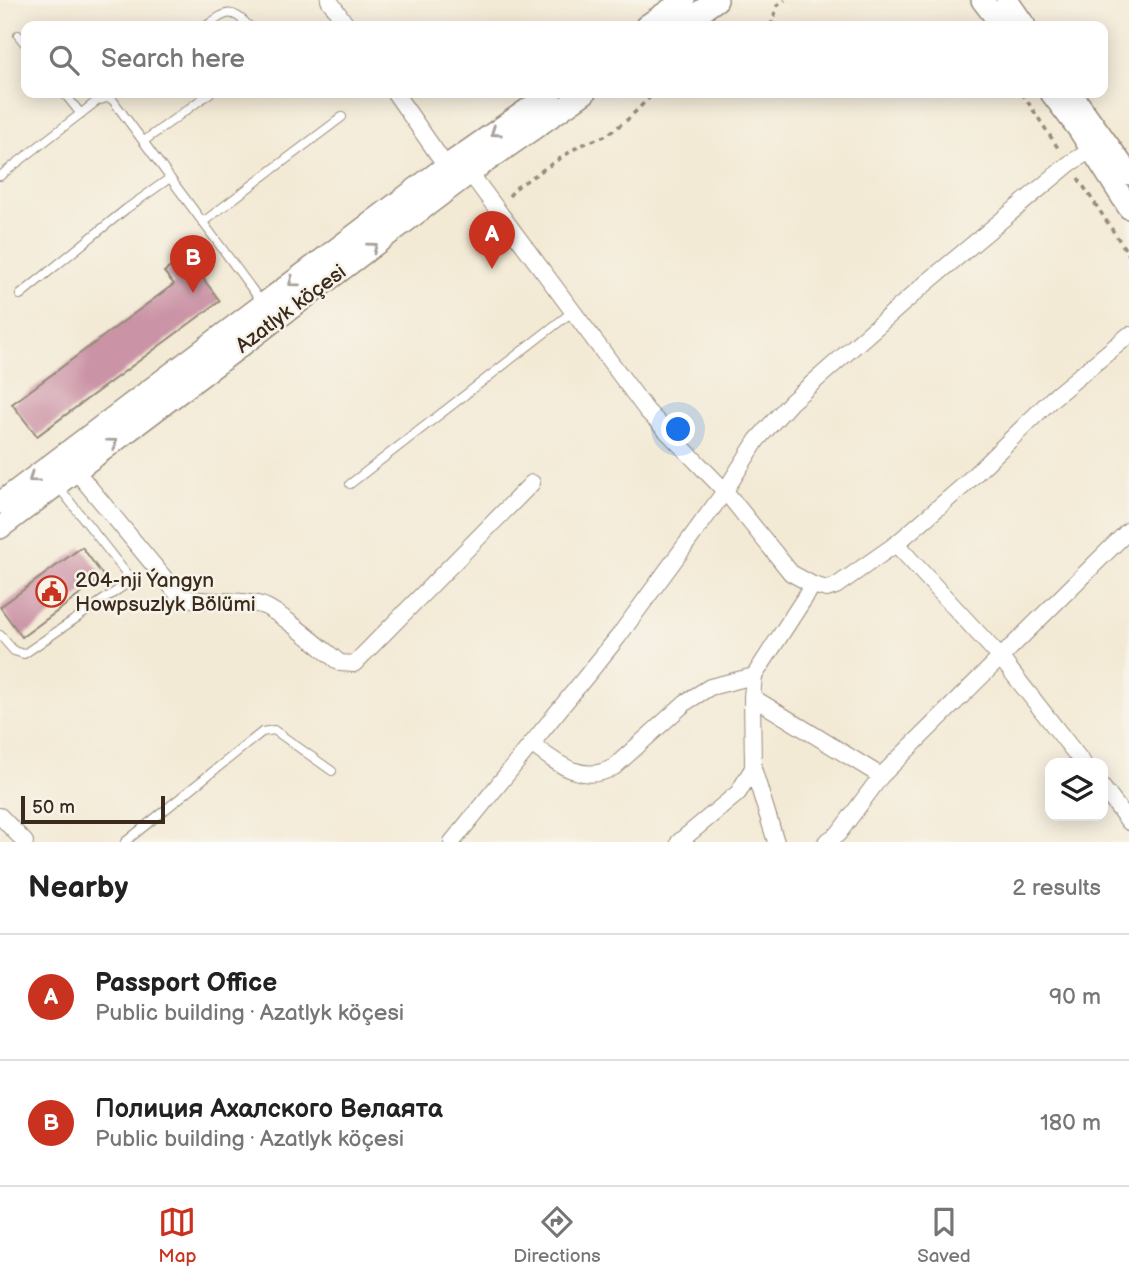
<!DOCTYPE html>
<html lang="en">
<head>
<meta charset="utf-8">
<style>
	:root { --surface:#fff; --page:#f2f2f2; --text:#222; --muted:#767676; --line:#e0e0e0; --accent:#c8321e }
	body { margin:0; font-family:"Balsamiq Sans",sans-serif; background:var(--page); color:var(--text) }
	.controls { position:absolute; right:21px; bottom:21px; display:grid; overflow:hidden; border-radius:14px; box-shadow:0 4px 18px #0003 }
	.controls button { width:63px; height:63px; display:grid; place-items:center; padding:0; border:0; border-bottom:2px solid var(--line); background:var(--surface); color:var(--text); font:35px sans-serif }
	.scale { position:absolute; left:21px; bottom:18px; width:144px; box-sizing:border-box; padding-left:7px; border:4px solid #3b2a1e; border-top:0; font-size:19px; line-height:24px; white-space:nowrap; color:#3b2a1e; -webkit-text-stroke:5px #f7f3e8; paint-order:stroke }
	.you { position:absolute; left:679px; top:430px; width:24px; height:24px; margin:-18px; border:5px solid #fff; border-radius:50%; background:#1a73e8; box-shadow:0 0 0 10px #1a73e833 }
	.badge { display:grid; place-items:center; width:46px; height:46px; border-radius:50%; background:var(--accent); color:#fff; font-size:23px; font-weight:700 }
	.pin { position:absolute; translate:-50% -58px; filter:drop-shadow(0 2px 4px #0008) }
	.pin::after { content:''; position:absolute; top:37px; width:24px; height:21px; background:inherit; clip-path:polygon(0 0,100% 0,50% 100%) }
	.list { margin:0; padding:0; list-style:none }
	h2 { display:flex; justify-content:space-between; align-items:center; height:91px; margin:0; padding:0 28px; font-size:30px }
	h2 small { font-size:23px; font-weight:400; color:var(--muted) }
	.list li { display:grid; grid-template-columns:46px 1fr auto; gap:21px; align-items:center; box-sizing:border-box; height:126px; padding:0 28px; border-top:2px solid var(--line) }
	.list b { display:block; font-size:26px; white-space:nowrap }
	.list p { margin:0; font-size:23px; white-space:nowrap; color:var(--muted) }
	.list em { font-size:23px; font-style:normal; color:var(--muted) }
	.icon { flex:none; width:38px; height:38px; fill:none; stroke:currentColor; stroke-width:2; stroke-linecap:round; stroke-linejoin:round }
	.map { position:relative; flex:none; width:1129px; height:842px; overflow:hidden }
	.search { position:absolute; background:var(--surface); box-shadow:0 4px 18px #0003; left:21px; right:21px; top:21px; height:77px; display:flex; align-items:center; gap:18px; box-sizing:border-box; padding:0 24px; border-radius:14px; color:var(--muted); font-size:26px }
	.sheet { height:343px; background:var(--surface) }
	nav { display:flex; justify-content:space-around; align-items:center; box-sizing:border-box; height:98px; border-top:2px solid var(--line); background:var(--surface); font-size:19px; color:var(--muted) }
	nav a { display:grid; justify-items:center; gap:4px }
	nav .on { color:var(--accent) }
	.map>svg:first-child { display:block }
</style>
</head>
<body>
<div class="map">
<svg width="1129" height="842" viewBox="0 0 1129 842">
	<rect width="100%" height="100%" fill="#f7f3e8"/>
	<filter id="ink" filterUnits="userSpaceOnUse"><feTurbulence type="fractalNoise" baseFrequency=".0143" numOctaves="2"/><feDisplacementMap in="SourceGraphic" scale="14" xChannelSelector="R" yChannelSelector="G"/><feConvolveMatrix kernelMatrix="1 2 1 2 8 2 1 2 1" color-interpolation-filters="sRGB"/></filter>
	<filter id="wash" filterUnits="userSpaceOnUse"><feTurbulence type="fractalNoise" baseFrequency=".00686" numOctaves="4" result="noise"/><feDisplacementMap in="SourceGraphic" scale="28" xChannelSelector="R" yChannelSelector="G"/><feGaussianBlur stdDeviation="1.57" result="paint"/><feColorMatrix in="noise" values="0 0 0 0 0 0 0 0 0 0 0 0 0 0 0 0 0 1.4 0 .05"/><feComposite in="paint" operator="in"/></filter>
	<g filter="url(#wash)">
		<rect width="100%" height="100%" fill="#f3ead5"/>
		<g id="blocks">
			<!-- building -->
			<path fill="#cb93a6" d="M186 256 220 301 37 436 12 404 174 284 164 272Z
				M82 547 104 577 22 637 0 607Z"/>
		</g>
	</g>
	<g filter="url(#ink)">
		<use href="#blocks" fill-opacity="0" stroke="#978a7a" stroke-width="2"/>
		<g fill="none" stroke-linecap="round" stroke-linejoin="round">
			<defs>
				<path id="service" d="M206 26C226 12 231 7 249 26
					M18 35 26 45
					M64 93 81 114
					M144 141 210 93
					M0 176 97 101 107 98 112 99 263 304
					M203 222 342 117
					M20 295 126 209 170 178
					M350 484 572 312
					M0 635 14 651 24 654 128 583 126 573 57 485
					M125 842 262 732 274 730 332 771"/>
				<path id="minor" d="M329 0 347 26
					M395 93 446 166
					M470 173 647 411 725 491 791 573 813 585 827 589 836 586 896 544 1000 657 1083 763
					M76 471 180 597C207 604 235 598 261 605 277 609 325 651 340 663L354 664 532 483
					M896 544 962 487 1054 397 1129 335
					M752 697 881 776 1129 530
					M531 744C557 763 582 785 614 767L686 702 710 687 754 676
					M753 768 776 842
					M1103 788 1129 822
					M0 816 25 842
					M452 842 618 637 725 491 757 440 791 402 924 285 1069 164 1091 150
					M679 842 738 793 753 768 752 697 754 676 813 585
					M826 842 838 834 881 776"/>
				<path id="tertiary" d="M982 0 1002 26
					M1007 0 1025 26
					M646 26 684 0
					M679 26 717 0
					M1051 93 1079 130 1129 208
					M1071 93 1129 174
					M0 503 446 166 551 93
					M0 528 470 173 585 93"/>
			</defs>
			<!-- service casing -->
			<use href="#service" stroke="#978a7a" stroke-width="10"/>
			<!-- minor casing -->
			<use href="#minor" stroke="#978a7a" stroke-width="18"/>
			<!-- tertiary casing -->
			<use href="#tertiary" stroke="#978a7a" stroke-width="24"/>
			<!-- path -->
			<path stroke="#978a7a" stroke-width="3.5" stroke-dasharray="5 5" stroke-linecap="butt" d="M771 26 777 6 785 0
				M1022 93 1060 151
				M1078 178 1129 255
				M509 196 517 187 579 146 607 135 627 120 654 93"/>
			<!-- service -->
			<use href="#service" stroke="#fff" stroke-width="8"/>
			<!-- minor -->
			<use href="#minor" stroke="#fff" stroke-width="16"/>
			<!-- tertiary -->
			<use href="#tertiary" stroke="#fff" stroke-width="21"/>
		</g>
		<!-- one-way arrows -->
		<defs><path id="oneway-chevron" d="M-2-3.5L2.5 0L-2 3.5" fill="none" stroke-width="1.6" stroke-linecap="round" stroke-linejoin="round" transform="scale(1.75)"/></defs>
		<g stroke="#a79f9a">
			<use href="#oneway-chevron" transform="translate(495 132) rotate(145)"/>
			<use href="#oneway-chevron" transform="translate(373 247) rotate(-37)"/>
			<use href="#oneway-chevron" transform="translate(293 282) rotate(143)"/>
			<use href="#oneway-chevron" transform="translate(113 443) rotate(-37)"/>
			<use href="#oneway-chevron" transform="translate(33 478) rotate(143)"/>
		</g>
	</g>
	<!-- icons -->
	<defs>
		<symbol id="civic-ring" viewBox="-11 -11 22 22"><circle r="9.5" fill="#f7f3e8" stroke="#c8321e" stroke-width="1.5"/><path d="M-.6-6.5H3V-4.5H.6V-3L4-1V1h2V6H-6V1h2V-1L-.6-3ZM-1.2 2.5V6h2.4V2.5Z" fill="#c8321e"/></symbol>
	</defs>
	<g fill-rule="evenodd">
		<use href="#civic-ring" x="34" y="574" width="35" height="35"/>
	</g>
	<g text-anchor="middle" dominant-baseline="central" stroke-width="5" stroke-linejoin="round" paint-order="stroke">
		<!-- street labels -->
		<g font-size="21" fill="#3b2a1e" stroke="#f7f3e8">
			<text transform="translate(291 309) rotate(-37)">Azatlyk köçesi</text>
		</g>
		<!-- poi labels -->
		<g font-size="21" fill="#3b2a1e" stroke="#f7f3e8" text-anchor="start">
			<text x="75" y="580">204-nji Ýangyn<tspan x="75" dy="24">Howpsuzlyk Bölümi</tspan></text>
		</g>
	</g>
</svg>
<div class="controls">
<button><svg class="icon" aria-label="layers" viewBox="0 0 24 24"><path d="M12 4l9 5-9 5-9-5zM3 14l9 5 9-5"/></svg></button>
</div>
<div class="scale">50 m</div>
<div class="you"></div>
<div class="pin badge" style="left:492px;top:269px">A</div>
<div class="pin badge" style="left:193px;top:293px">B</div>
<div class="search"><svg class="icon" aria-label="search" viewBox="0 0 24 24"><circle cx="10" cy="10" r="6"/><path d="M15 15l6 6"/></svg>Search here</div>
</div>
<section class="sheet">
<h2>Nearby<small>2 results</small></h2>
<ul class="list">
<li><span class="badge">A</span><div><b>Passport Office</b><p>Public building · Azatlyk köçesi</p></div><em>90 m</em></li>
<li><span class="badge">B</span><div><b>Полиция Ахалского Велаята</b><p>Public building · Azatlyk köçesi</p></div><em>180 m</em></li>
</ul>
</section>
<nav>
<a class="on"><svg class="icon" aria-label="map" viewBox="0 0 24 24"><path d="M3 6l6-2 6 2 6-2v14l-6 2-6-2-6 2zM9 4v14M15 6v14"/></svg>Map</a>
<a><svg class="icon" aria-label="directions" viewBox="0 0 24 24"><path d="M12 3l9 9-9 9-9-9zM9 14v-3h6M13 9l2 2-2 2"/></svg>Directions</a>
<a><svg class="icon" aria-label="saved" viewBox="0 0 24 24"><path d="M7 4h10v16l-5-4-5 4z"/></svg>Saved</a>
</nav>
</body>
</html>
